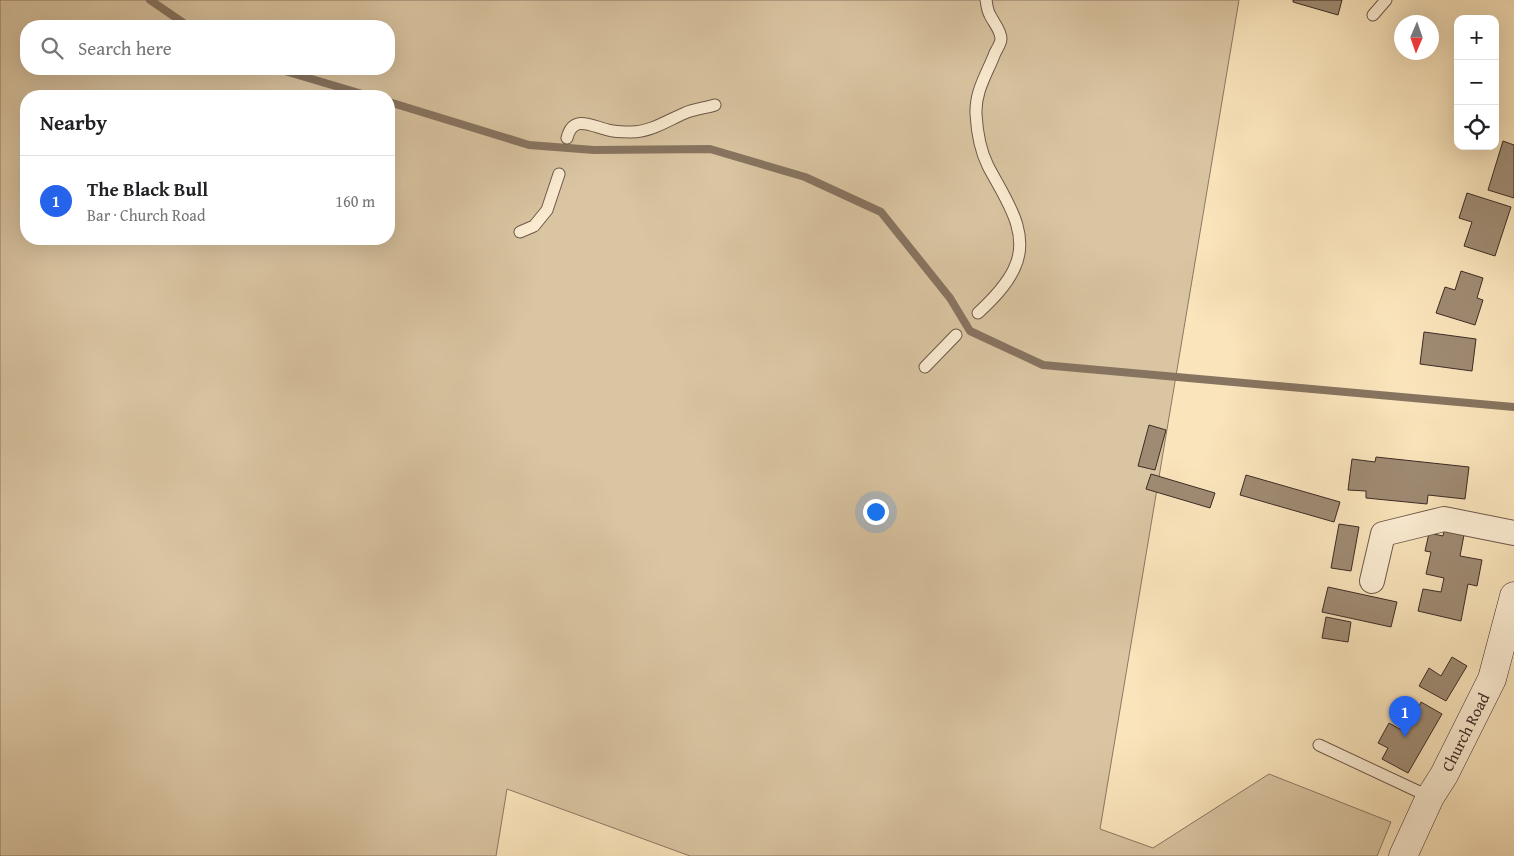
<!DOCTYPE html>
<html lang="en">
<head>
<meta charset="utf-8">
<style>
	:root { --surface:#fff; --page:#f6f6f6; --text:#202124; --muted:#757577; --line:#e0e0e0; --accent:#2563eb }
	body { margin:0; font-family:"Gentium Book Plus",serif; background:var(--page); color:var(--text) }
	.controls { position:absolute; right:15px; top:15px; display:grid; overflow:hidden; border-radius:10px; box-shadow:0 5px 20px #0002 }
	.controls button { width:45px; height:45px; display:grid; place-items:center; padding:0; border:0; border-bottom:1px solid var(--line); background:var(--surface); color:var(--text); font:25px sans-serif }
	.compass { position:absolute; left:1394px; top:15px; width:45px; height:45px; border-radius:50%; background:var(--surface); box-shadow:0 5px 20px #0002; rotate:182deg }
	.you { position:absolute; left:875px; top:511px; width:18px; height:18px; margin:-12px; border:4px solid #fff; border-radius:50%; background:#1a73e8; box-shadow:0 0 0 8px #1a73e833 }
	.badge { display:grid; place-items:center; width:32px; height:32px; border-radius:50%; background:var(--accent); color:#fff; font-size:16px; font-weight:700 }
	.pin { position:absolute; translate:-50% -41px; filter:drop-shadow(0 1px 2px #0008) }
	.pin::after { content:''; position:absolute; top:26px; width:18px; height:15px; background:inherit; clip-path:polygon(0 0,100% 0,50% 100%) }
	.list { margin:0; padding:0; list-style:none }
	h2 { display:flex; justify-content:space-between; align-items:center; height:65px; margin:0; padding:0 20px; font-size:21px }
	h2 small { font-size:16px; font-weight:400; color:var(--muted) }
	.list li { display:grid; grid-template-columns:32px 1fr auto; gap:15px; align-items:center; box-sizing:border-box; height:90px; padding:0 20px; border-top:1px solid var(--line) }
	.list b { display:block; font-size:19px; white-space:nowrap }
	.list p { margin:0; font-size:16px; white-space:nowrap; color:var(--muted) }
	.list em { font-size:16px; font-style:normal; color:var(--muted) }
	.icon { flex:none; width:28px; height:28px; fill:none; stroke:currentColor; stroke-width:2; stroke-linecap:round; stroke-linejoin:round }
	.map { position:relative; flex:none; width:1514px; height:856px; overflow:hidden }
	.search { position:absolute; background:var(--surface); box-shadow:0 5px 20px #0002; left:20px; top:20px; width:375px; height:55px; display:flex; align-items:center; gap:12px; box-sizing:border-box; padding:0 18px; border-radius:20px; color:var(--muted); font-size:19px }
	.panel { position:absolute; background:var(--surface); box-shadow:0 5px 20px #0002; left:20px; top:90px; width:375px; height:155px; border-radius:20px }
	.map>svg:first-child { display:block }
</style>
</head>
<body>
<div class="map">
<svg width="1514" height="856" viewBox="0 0 1514 856">
	<rect width="100%" height="100%" fill="#fae4bb"/>
	<filter id="stains"><feTurbulence type="fractalNoise" baseFrequency=".004" numOctaves="4"/><feColorMatrix values="0 0 0 0 .2 0 0 0 0 .09 0 0 0 0 .02 0 0 0 .5 -.17"/></filter>
	<radialGradient id="worn" r=".72"><stop offset=".6" stop-color="#630" stop-opacity="0"/><stop offset="1" stop-color="#630" stop-opacity=".3"/></radialGradient>
	<!-- green -->
	<path fill="#dac5a2" stroke="#8b7864" fill-rule="evenodd" d="M0 0H1239L1100 829 1153 848 1269 774 1391 822 1377 856H690L507 789 496 856H0ZM26 26H389V69H26ZM26 96H389V239H26Z"/>
	<g fill="none" stroke-linecap="round" stroke-linejoin="round">
		<!-- stream -->
		<path stroke="#877460" stroke-width="8" d="M150 0 188 26
			M278 69 369 96
			M389 102 529 145 594 150 710 149 805 177 881 212 950 298 970 331 1043 365 1514 407"/>
	</g>
	<!-- building -->
	<path fill="#9f8b73" stroke="#3c2b25" d="M1293 0H1342L1338 15 1293 2Z
		M1503 141 1514 145V198L1488 190Z
		M1467 193 1511 207 1495 256 1464 246 1472 222 1459 218Z
		M1461 271 1483 278 1477 298 1483 300 1475 325 1436 313 1445 287 1455 290Z
		M1424 332 1476 339 1472 371 1420 364Z
		M1149 425 1166 430 1155 470 1138 466Z
		M1376 457 1469 467 1465 499 1428 495 1427 504 1366 498V491L1348 490 1352 459 1375 462Z
		M1151 474 1215 493 1210 508 1146 489Z
		M1246 475 1340 502 1334 522 1240 495Z
		M1339 524 1359 527 1351 571 1331 568Z
		M1444 531 1464 535 1460 556 1482 560 1477 586 1468 584 1461 621 1418 611 1423 589 1441 592 1444 578 1426 574 1431 552 1425 551 1429 533 1443 536Z
		M1328 587 1397 602 1391 627 1322 612Z
		M1326 617 1351 622 1348 642 1322 638Z
		M1452 657 1467 666 1446 701 1419 686 1429 668 1441 676Z
		M1421 702 1442 714 1408 773 1382 759 1388 748 1378 743 1389 723 1405 732Z"/>
	<g fill="none" stroke-linecap="round" stroke-linejoin="round">
		<defs>
			<path id="service" d="M1373 15 1386 0
				M567 138C573 114 591 126 608 130 615 132 623 132 631 132 651 132 668 120 685 113 694 109 705 108 715 105
				M520 232 534 226 547 210 559 174
				M978 313C992 300 1006 286 1014 269 1032 233 1004 197 988 166 980 150 977 132 976 114 975 91 987 74 995 53 997 49 1001 43 1001 39 1001 30 993 22 990 15 987 10 987 5 986 0
				M925 367 956 335
				M1319 745 1430 797"/>
			<path id="minor" d="M1372 581 1383 534 1444 519 1514 533"/>
			<path id="secondary" d="M1403 856 1430 797 1444 775 1492 679 1514 596"/>
		</defs>
		<!-- service casing -->
		<use href="#service" stroke="#6c594a" stroke-width="13"/>
		<!-- minor casing -->
		<use href="#minor" stroke="#6c594a" stroke-width="26"/>
		<!-- secondary casing -->
		<use href="#secondary" stroke="#3c2b25" stroke-width="29"/>
		<!-- service -->
		<use href="#service" stroke="#fcedd3" stroke-width="11"/>
		<!-- minor -->
		<use href="#minor" stroke="#fcedd3" stroke-width="24"/>
		<!-- secondary -->
		<use href="#secondary" stroke="#fcedd3" stroke-width="28"/>
	</g>
	<g text-anchor="middle" dominant-baseline="central" stroke-width="5" stroke-linejoin="round" paint-order="stroke">
		<!-- street labels -->
		<g font-size="16" fill="#3c2b25" stroke="#fcedd3">
			<text transform="translate(1465 732) rotate(-63)">Church Road</text>
		</g>
	</g>
	<rect width="100%" height="100%" filter="url(#stains)"/>
	<rect width="100%" height="100%" fill="url(#worn)"/>
</svg>
<div class="controls">
<button>+</button>
<button>−</button>
<button><svg class="icon" aria-label="locate" viewBox="0 0 24 24"><circle cx="12" cy="12" r="6"/><path d="M12 2v4M12 18v4M2 12h4M18 12h4"/></svg></button>
</div>
<svg class="compass" viewBox="-18 -18 36 36"><path d="M0-13l5 13h-10z" fill="#e53935"/><path d="M0 13l5-13h-10z" fill="#757577"/></svg>
<div class="you"></div>
<div class="pin badge" style="left:1405px;top:737px">1</div>
<div class="search"><svg class="icon" aria-label="search" viewBox="0 0 24 24"><circle cx="10" cy="10" r="6"/><path d="M15 15l6 6"/></svg>Search here</div>
<section class="panel">
<h2>Nearby<small></small></h2>
<ul class="list">
<li><span class="badge">1</span><div><b>The Black Bull</b><p>Bar · Church Road</p></div><em>160 m</em></li>
</ul>
</section>
</div>
</body>
</html>
